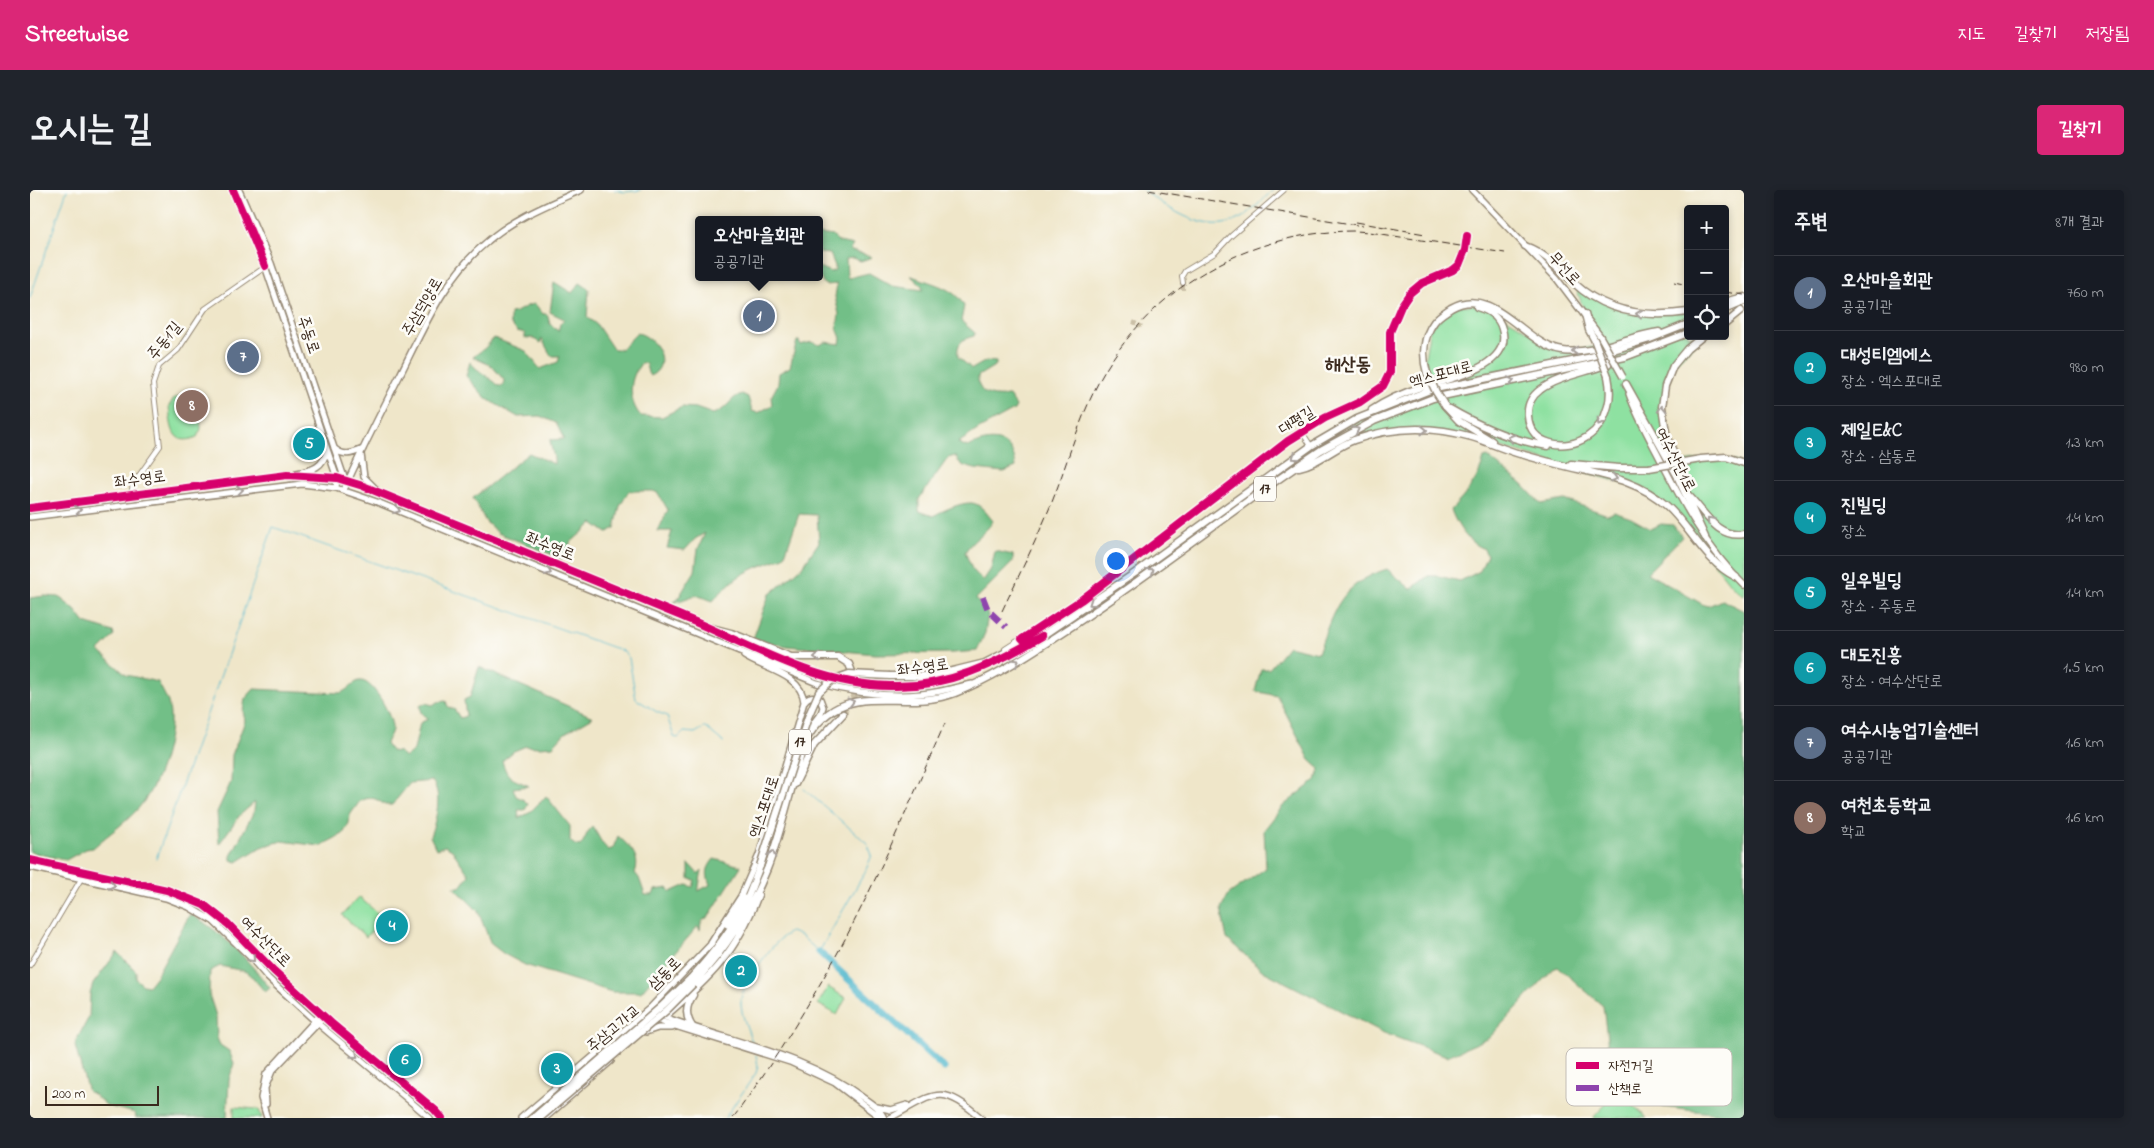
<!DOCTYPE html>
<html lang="ko">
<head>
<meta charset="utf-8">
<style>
	:root { --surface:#171b24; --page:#20242c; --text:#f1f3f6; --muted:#9ea1a6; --line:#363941; --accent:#db2777 }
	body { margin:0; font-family:"Indie Flower","Poor Story",sans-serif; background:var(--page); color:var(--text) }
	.controls { position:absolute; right:15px; top:15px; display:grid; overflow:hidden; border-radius:5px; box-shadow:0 2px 8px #0003 }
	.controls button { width:45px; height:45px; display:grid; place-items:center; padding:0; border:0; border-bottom:1px solid var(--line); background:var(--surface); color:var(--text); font:25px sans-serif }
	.scale { position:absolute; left:15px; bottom:12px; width:114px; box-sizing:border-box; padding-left:5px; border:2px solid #3b2a1e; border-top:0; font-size:14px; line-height:18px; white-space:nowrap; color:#3b2a1e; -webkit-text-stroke:4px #fdfcf7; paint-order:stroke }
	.you { position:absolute; left:1085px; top:370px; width:18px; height:18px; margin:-12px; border:4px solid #fff; border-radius:50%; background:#1a73e8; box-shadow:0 0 0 8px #1a73e833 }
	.badge { display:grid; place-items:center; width:32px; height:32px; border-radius:50%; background:var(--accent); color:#fff; font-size:16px; font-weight:700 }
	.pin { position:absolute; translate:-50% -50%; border:2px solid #fff; box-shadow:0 1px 5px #0006 }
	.popup { position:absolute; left:665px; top:26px; width:128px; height:65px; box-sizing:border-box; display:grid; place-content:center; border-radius:5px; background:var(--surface); filter:drop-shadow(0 1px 4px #0005); font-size:16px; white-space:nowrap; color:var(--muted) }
	.popup b { font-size:19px; color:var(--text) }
	.popup::after { content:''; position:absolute; left:50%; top:100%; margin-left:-10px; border:10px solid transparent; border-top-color:var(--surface) }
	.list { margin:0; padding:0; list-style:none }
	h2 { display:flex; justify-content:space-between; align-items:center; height:65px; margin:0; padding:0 20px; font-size:21px }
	h2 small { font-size:16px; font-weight:400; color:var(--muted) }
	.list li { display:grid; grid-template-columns:32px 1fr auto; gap:15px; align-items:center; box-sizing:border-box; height:75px; padding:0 20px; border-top:1px solid var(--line) }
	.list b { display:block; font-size:19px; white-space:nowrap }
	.list p { margin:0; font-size:16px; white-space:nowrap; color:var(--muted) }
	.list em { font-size:16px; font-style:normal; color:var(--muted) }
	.icon { flex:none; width:28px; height:28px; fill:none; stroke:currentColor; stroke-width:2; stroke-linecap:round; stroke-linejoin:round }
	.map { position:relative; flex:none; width:1714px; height:928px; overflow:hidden; border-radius:5px }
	header { display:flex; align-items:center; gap:30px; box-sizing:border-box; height:70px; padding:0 25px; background:var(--accent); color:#fff }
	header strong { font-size:24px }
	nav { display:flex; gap:28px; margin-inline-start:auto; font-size:18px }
	.intro { display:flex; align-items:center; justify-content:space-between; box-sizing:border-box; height:120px; padding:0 30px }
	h1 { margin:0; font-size:35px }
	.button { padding:12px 22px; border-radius:5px; background:var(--accent); color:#fff; font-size:18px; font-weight:700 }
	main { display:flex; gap:30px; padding:0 30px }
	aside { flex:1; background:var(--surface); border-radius:5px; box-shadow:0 2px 8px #0003 }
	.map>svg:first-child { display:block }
</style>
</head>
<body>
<header>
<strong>Streetwise</strong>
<nav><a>지도</a><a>길찾기</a><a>저장됨</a></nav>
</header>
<div class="intro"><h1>오시는 길</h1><a class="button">길찾기</a></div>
<main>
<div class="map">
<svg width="1714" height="928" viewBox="0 0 1714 928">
	<rect width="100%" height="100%" fill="#fdfcf7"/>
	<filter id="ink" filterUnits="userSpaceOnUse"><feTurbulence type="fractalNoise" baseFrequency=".02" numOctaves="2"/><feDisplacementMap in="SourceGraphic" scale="10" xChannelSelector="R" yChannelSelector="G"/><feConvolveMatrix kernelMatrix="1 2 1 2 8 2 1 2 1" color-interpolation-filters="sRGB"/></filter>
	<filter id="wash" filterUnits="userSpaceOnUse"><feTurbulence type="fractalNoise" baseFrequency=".0096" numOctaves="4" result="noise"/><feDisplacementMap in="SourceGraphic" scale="20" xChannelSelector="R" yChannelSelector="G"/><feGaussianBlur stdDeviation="1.12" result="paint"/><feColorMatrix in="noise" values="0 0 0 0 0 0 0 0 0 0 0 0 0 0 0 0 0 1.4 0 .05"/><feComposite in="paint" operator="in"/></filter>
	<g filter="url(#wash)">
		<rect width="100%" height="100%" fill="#efe6c9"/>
		<!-- green -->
		<path fill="#8ee1a1" stroke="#648660" d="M1546 97 1596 122H1658V146H1673L1643 176 1632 217 1647 273 1685 267 1714 273V406L1701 395 1649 328 1615 300 1455 252 1390 239 1323 250 1316 236 1357 210 1401 194 1394 173 1400 138 1425 116 1453 114 1532 161 1576 155 1555 124Z
			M156 205C171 206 170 227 171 239L167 247C141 258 141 235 139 216L144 208Z
			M329 707 353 728 336 747 312 725Z
			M798 797 816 808 807 825 788 814Z
			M1588 901 1617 928H1563Z
			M204 917 226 919 229 920 232 928H204Z"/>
		<!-- forest -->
		<path fill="#72bf87" stroke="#567452" d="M789 44 803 46 809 52 823 55 820 60 822 61 842 67 831 71 822 68 816 69 817 86 818 88 839 83 862 96 893 100 892 96 881 86H882C899 93 925 97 934 116L931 131 945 143 944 146C932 149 926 153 928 167L942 179 956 171 966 172V175L948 186C947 206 963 207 979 206L986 216 984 220 949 239 928 253 938 257C960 246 983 246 986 277L974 282 945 279 934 276 929 272 925 266 918 268 889 309V321L903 326C912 321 931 312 942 313 951 314 958 325 963 331 955 344 943 349 935 362L942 379 953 391 961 379 965 361 983 365V372L946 409 958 425 955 443 947 461 923 463 846 464 757 456 723 449 739 405 772 377 789 352 787 325 769 324 754 367C720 380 708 382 683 411L666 405 643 413 647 410 665 381 668 359 675 343 665 349 655 360 637 358 642 341H628L638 320 628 303 623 301H599L590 316 585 338 577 343 563 333 540 353 533 369 468 343 456 332 443 308 499 263 524 274C525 266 521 259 520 250L534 249 526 233 510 226 488 227 457 209 436 186 440 172C448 182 460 187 469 196H473L474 190 462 176 443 167 455 158 464 148 496 161 510 179 528 172 530 166H521L512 149 510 153 503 148H495V143L487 141 480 134V123C490 123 493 115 505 114L513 124H517L520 134 528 141 530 134 534 129 520 122 524 92 542 103 550 93 559 99 557 127 567 135 583 159H591L607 143C625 146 643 175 620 186L618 183 616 174 612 173C598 187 598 212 611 226L632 227 652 217 666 218 683 224C699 219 699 208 712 204L718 207 722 221 728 223 742 215 741 207 748 194 749 183 760 177 767 151H769L770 155 782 152 790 155 795 152 810 154 811 148 807 138 809 124 805 107 807 94 795 95 789 86V77L800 82 805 80V76L800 64 789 63Z
			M1458 267 1492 294 1511 314 1535 310 1578 325 1584 322 1601 328 1621 339 1631 334 1643 335 1652 347 1617 383 1674 415 1678 416 1692 410 1714 421V928H1694L1689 924 1633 917 1580 872 1573 816 1528 777 1523 779 1459 848 1417 866 1354 843 1233 781 1197 749 1191 719 1199 704 1236 678 1234 640 1253 616 1286 590 1290 579 1280 570 1247 506 1225 501 1231 479H1239L1258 456 1288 463C1304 420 1309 395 1357 379L1381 399 1398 386H1408L1430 391 1450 381 1457 365 1454 359C1437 353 1427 335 1421 320 1436 305 1449 289 1454 268Z
			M15 406 29 407 45 420 55 433 83 442 84 446 69 461 96 485 128 492C131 498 135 505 138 512 146 540 130 589 114 611 101 630 79 643 63 658L56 659 36 670 0 662V408Z
			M449 477 563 527 535 543 523 556 509 557 496 556 484 561 472 571C478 590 482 588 499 596L483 598 486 606 494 610 498 614 495 620H488L489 628 499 623 516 606 540 636V651L545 655 550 656C556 649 555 644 562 637 569 644 570 654 579 660L583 658 588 646C600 657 611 666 605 683L609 688 615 705H623L625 700 638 698 641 702 657 695 663 697 665 690 659 689V674L668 684 672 680 668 701 680 695C676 683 676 679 684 669L711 676 679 726 671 732 670 740 668 736 611 802H582L495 775 474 764 461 754 448 721 424 697H430L439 685 422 660 415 656 406 659 400 646C406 630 413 605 402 591L380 593 362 615H355C346 608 341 606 330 611L320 625 319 633 313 644 290 656 252 651 231 657 207 672 201 670V666L224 621 225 612 210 625 189 654 187 622 201 592 202 565 215 531 213 521 215 509 224 499 310 503C317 501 322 493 329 491 343 488 364 529 362 540 361 545 357 549 356 554L361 561 369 562 375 567 384 560 390 533 398 529 391 523 390 516 395 513 403 515 407 512 416 511 418 517 424 519 430 528 436 526 434 510 440 507Z
			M160 724C193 742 217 769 240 798L235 802 220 784 214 781 190 776 180 781 179 804 186 826 187 848 190 855 199 861 204 873 199 890 197 928H106L105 923 77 916 62 903 58 902 45 856 46 851 59 827 60 804 63 794 87 762 106 781V789L113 795 118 796 126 786Z"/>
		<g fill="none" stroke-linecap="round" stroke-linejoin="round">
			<!-- stream -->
			<path stroke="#4fb7cc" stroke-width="1" d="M585 0 595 2 611 0
				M1113 0C1139 19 1178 47 1211 28 1223 21 1233 9 1243 0
				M0 108 37 0
				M126 669 243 337 593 461 599 468 606 509 627 522 637 526 644 547 648 548 654 542 665 543 675 537 693 552
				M722 852C718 839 710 823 711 810 712 795 747 745 761 742L771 746 789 762 835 682 842 665 837 653 774 599
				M695 928 726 883 728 876 726 865"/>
			<!-- river -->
			<path stroke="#4fb7cc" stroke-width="7" d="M789 762 914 878"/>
		</g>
	</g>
	<g filter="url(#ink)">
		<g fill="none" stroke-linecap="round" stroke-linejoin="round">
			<!-- minor-tunnel -->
			<path stroke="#cbc0a7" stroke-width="4" stroke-dasharray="4 2" stroke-linecap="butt" d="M1435 60 1437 46
				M1153 100V93
				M1103 132 1113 137"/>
			<!-- trunk-tunnel -->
			<path stroke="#cbc0a7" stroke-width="6" stroke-dasharray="6 3" stroke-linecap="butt" d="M813 524 824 505V487"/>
			<defs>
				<path id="minor" d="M1153 93 1152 86 1155 81 1185 63 1201 46 1254 0
					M1272 242 1281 256
					M101 304 103 294 130 256 123 194 129 176 148 160 175 119 241 73
					M975 459 1051 410 1258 251 1295 228 1330 212 1352 198 1360 185V142L1371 116 1380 103 1392 93 1426 78 1431 72 1435 60
					M0 775 51 689"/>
				<path id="tertiary" d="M203 0 235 76 297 259 307 288 306 298
					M209 0 241 73 315 290
					M1442 0 1527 89 1570 146
					M1599 204C1606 224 1617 244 1627 263 1651 310 1676 358 1714 395
					M304 258C313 267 322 264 333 259
					M331 264 334 287 347 300
					M266 283C282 280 294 278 297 259
					M314 300C331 261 350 224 369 187 393 139 415 86 458 51 484 28 520 14 551 0
					M0 318 257 285 307 288 333 296 681 438
					M0 327 272 294 306 298 347 312 787 493C827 504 870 509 911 501 921 499 931 496 942 494
					M688 442C724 458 759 477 797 488 878 510 940 489 1010 448
					M774 512C778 506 784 505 790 509L793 517 791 523 775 544
					M0 670 137 700 174 715 198 734 244 781 301 833 405 920 412 928
					M0 677 136 708 159 717 183 731 220 767 238 788 285 831 400 928
					M697 735 714 708
					M681 753 711 706 729 665 774 512C772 484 733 479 714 466
					M632 826C699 852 773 863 832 907 841 913 850 919 854 928
					M623 829 760 872 805 893 851 928
					M616 842 628 838H642
					M236 914 235 898 242 881 294 827
					M847 917 861 920 877 915
					M237 928 231 908 236 884 291 824
					M491 928 620 818 682 753
					M515 928 581 871
					M860 928C904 905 909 891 951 928"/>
				<path id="trunk" d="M1495 56C1515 63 1529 79 1544 93 1576 123 1616 128 1658 122
					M1695 112 1714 107
					M1695 119 1714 111
					M1555 124 1559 140 1564 149
					M1695 134 1711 121
					M1673 146 1657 159 1643 176 1635 196 1632 217 1636 242 1647 273 1648 288 1675 347
					M1578 174C1558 182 1526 187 1510 200 1502 206 1497 215 1498 226 1500 256 1536 261 1557 247 1568 240 1575 228 1578 216 1581 206 1580 196 1578 186
					M1397 183C1392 166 1393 147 1404 132 1408 126 1415 122 1421 118 1464 93 1495 156 1533 161 1566 165 1597 146 1629 142
					M1596 194 1648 287
					M1415 216 1429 231 1462 251
					M1420 219C1451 237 1482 251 1518 256
					M1342 220C1357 210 1373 203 1391 197 1416 189 1484 178 1472 139 1469 127 1458 120 1447 117
					M1487 263 1523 273
					M1671 269 1696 267 1714 273
					M1520 272C1561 284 1604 286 1637 316 1661 338 1675 372 1706 387
					M1541 274 1589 278H1619
					M1269 277C1289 273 1305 257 1324 250 1363 236 1404 236 1442 247 1458 252 1473 259 1490 264
					M1657 304C1674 320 1686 349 1714 344
					M678 437 701 443 761 467H808L819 474 824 487
					M860 486H902L955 473 1007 446H1012L1105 383 1281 256 1327 229 1400 200 1557 168 1620 149 1658 134
					M765 594 784 555 813 524
					M660 789C681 766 701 741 715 713 721 701 725 688 730 676
					M663 794C694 761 720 722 737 679 753 638 761 594 775 552 811 484 869 524 925 503 963 488 996 466 1030 444 1120 386 1202 319 1291 260L1344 231 1403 208 1595 167 1658 143
					M663 805C655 817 655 826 663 838
					M635 826C681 787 706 763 728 705"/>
			</defs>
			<!-- minor casing -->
			<use href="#minor" stroke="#958874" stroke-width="6"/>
			<!-- tertiary casing -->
			<use href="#tertiary" stroke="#958874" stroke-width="8"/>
			<!-- trunk casing -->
			<use href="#trunk" stroke="#958874" stroke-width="9"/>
			<!-- minor -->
			<use href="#minor" stroke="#fff" stroke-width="4"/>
			<!-- tertiary -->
			<use href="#tertiary" stroke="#fff" stroke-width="5"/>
			<!-- trunk -->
			<use href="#trunk" stroke="#fff" stroke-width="6"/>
			<!-- rail -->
			<path stroke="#3b2a1e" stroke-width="1" stroke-dasharray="8 4" stroke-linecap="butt" d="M1118 0 1333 36
				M1326 32 1395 44
				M1644 92 1658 95
				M1695 102 1714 105
				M972 421C989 385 1007 349 1022 312 1040 266 1052 217 1078 176 1130 92 1224 42 1322 41 1341 41 1360 46 1378 48 1411 53 1443 58 1475 63
				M703 928C736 883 766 836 794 787 841 706 877 619 915 533"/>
			<defs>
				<path id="tertiary-bridge" d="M1570 146 1593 187"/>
				<path id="trunk-bridge" d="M1564 149 1578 186
					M1397 183 1406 202 1415 216
					M1619 278 1671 269
					M730 676 778 527 789 502 802 490 819 484 860 486
					M503 928 633 815 660 789
					M510 928 637 820 663 794"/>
			</defs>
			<!-- tertiary-bridge casing -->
			<use href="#tertiary-bridge" stroke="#958874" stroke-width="8" stroke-linecap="butt"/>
			<!-- trunk-bridge casing -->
			<use href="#trunk-bridge" stroke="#958874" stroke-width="9" stroke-linecap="butt"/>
			<!-- tertiary-bridge -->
			<use href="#tertiary-bridge" stroke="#fff" stroke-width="5"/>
			<!-- trunk-bridge -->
			<use href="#trunk-bridge" stroke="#fff" stroke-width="6"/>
			<!-- quiet -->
			<path stroke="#8e44ad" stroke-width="6" stroke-dasharray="12 6" stroke-linecap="butt" d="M953 407 958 420 976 437"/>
			<defs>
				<path id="cycleway" d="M203 0 235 76
					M0 318 257 285 307 288 333 296C439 340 545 382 651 426 720 454 784 495 860 496 917 498 965 474 1012 446
					M992 449 1051 410 1258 251 1295 228 1330 212 1353 196 1360 182V142L1371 116 1380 103 1392 93 1423 80 1429 75 1435 60 1437 46
					M0 670 137 700 174 715 198 734 244 781 301 833 405 920 412 928"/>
			</defs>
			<!-- cycleway casing -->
			<use href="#cycleway" stroke="#fdfcf7" stroke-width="11"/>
			<!-- cycleway -->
			<use href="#cycleway" stroke="#d6006c" stroke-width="8"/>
		</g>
		<!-- one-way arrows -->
		<defs><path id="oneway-chevron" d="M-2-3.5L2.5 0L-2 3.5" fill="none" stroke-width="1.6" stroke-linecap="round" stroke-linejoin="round" transform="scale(1.25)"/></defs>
		<g stroke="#a79f9a">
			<use href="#oneway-chevron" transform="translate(1609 124) rotate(-173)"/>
			<use href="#oneway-chevron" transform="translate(1545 161) rotate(179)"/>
			<use href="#oneway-chevron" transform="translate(1481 191) rotate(-11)"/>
			<use href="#oneway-chevron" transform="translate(1632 219) rotate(-92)"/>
			<use href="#oneway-chevron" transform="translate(1570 232) rotate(122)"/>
			<use href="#oneway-chevron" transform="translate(1326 240) rotate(-26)"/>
			<use href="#oneway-chevron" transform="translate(1394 240) rotate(1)"/>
			<use href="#oneway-chevron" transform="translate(1481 248) rotate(-163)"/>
			<use href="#oneway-chevron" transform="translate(1265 267) rotate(145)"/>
			<use href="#oneway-chevron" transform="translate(1584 288) rotate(15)"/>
			<use href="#oneway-chevron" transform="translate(210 300) rotate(-7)"/>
			<use href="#oneway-chevron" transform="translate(48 320) rotate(-8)"/>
			<use href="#oneway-chevron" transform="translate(367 320) rotate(22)"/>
			<use href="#oneway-chevron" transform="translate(1680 330) rotate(-132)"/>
			<use href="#oneway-chevron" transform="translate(1121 381) rotate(-36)"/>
			<use href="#oneway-chevron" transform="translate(518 382) rotate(22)"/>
			<use href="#oneway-chevron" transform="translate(1062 413) rotate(146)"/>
			<use href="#oneway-chevron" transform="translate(787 467) rotate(175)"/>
			<use href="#oneway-chevron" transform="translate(986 472) rotate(-31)"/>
			<use href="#oneway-chevron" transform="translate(821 512) rotate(-15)"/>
			<use href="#oneway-chevron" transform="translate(742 664) rotate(-72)"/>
			<use href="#oneway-chevron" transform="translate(82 695) rotate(12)"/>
			<use href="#oneway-chevron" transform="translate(222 769) rotate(48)"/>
			<use href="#oneway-chevron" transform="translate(325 865) rotate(40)"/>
		</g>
	</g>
	<g text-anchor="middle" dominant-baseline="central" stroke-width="5" stroke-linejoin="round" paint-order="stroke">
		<!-- shield labels -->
		<g fill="#fdfcf7" stroke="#75695f" stroke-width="1">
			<rect x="1224" y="286.5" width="22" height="25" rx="4"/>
			<rect x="759" y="539.5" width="22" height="25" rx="4"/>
		</g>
		<g font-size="15" font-weight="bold" fill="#3b2a1e">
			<text x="1235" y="299">17</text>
			<text x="770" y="552">17</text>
		</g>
		<!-- street labels -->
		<g font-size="16" fill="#3b2a1e" stroke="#fdfcf7">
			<text transform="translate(1534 79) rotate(48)">무선로</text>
			<text transform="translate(393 117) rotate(-60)">주삼덕양로</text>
			<text transform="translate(278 145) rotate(71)">주동로</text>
			<text transform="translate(135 151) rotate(-51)">주동1길</text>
			<text transform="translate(1411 185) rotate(-15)">엑스포대로</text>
			<text transform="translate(1267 231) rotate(-32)">대평길</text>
			<text transform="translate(1645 270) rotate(63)">여수산단1로</text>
			<text transform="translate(110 290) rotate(-8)">좌수영로</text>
			<text transform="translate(520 357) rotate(22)">좌수영로</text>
			<text transform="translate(893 478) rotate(-8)">좌수영로</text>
			<text transform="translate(735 617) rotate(-72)">엑스포대로</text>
			<text transform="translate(235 752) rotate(45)">여수산단로</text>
			<text transform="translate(635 784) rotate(-45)">삼동로</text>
			<text transform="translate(584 839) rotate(-40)">주삼고가교</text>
		</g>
		<!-- quarter labels -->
		<g font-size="19" font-weight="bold" fill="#3b2a1e" stroke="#fdfcf7">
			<text x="1318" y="175">해산동</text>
		</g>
	</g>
	<!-- legend -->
	<rect x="1536" y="858" width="166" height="58" rx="8" fill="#fdfcf7" stroke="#c3bdb6" stroke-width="1"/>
	<rect x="1546" y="872" width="23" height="7" fill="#d6006c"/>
	<rect x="1546" y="895" width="23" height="6" fill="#8e44ad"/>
	<g font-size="14" fill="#3b2a1e">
		<text x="1578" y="880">자전거길</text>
		<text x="1578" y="903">산책로</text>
	</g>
</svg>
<div class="controls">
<button>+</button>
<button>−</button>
<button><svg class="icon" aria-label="locate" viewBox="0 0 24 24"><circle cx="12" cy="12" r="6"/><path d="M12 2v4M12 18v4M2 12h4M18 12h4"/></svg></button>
</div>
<div class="scale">200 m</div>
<div class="you"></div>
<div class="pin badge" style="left:729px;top:126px;background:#5c6f8a">1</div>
<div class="popup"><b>오산마을회관</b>공공기관</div>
<div class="pin badge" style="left:711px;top:781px;background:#0f9aa8">2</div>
<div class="pin badge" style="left:527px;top:879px;background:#0f9aa8">3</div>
<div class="pin badge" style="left:362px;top:736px;background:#0f9aa8">4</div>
<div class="pin badge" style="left:279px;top:254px;background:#0f9aa8">5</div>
<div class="pin badge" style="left:375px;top:870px;background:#0f9aa8">6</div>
<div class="pin badge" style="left:213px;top:167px;background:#5c6f8a">7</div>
<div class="pin badge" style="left:162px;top:216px;background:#8d6e63">8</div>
</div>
<aside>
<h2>주변<small>8개 결과</small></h2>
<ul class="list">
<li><span class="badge" style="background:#5c6f8a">1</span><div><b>오산마을회관</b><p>공공기관</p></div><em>760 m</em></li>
<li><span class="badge" style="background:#0f9aa8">2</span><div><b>대성티엠에스</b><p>장소 · 엑스포대로</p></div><em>980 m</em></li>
<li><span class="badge" style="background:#0f9aa8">3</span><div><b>제일E&amp;C</b><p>장소 · 삼동로</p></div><em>1.3 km</em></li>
<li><span class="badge" style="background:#0f9aa8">4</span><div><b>진빌딩</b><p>장소</p></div><em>1.4 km</em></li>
<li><span class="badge" style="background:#0f9aa8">5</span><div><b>일우빌딩</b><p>장소 · 주동로</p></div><em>1.4 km</em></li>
<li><span class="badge" style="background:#0f9aa8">6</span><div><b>대도진흥</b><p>장소 · 여수산단로</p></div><em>1.5 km</em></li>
<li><span class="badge" style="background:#5c6f8a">7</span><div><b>여수시농업기술센터</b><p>공공기관</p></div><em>1.6 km</em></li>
<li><span class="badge" style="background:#8d6e63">8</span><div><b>여천초등학교</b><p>학교</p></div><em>1.6 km</em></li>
</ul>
</aside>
</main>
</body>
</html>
